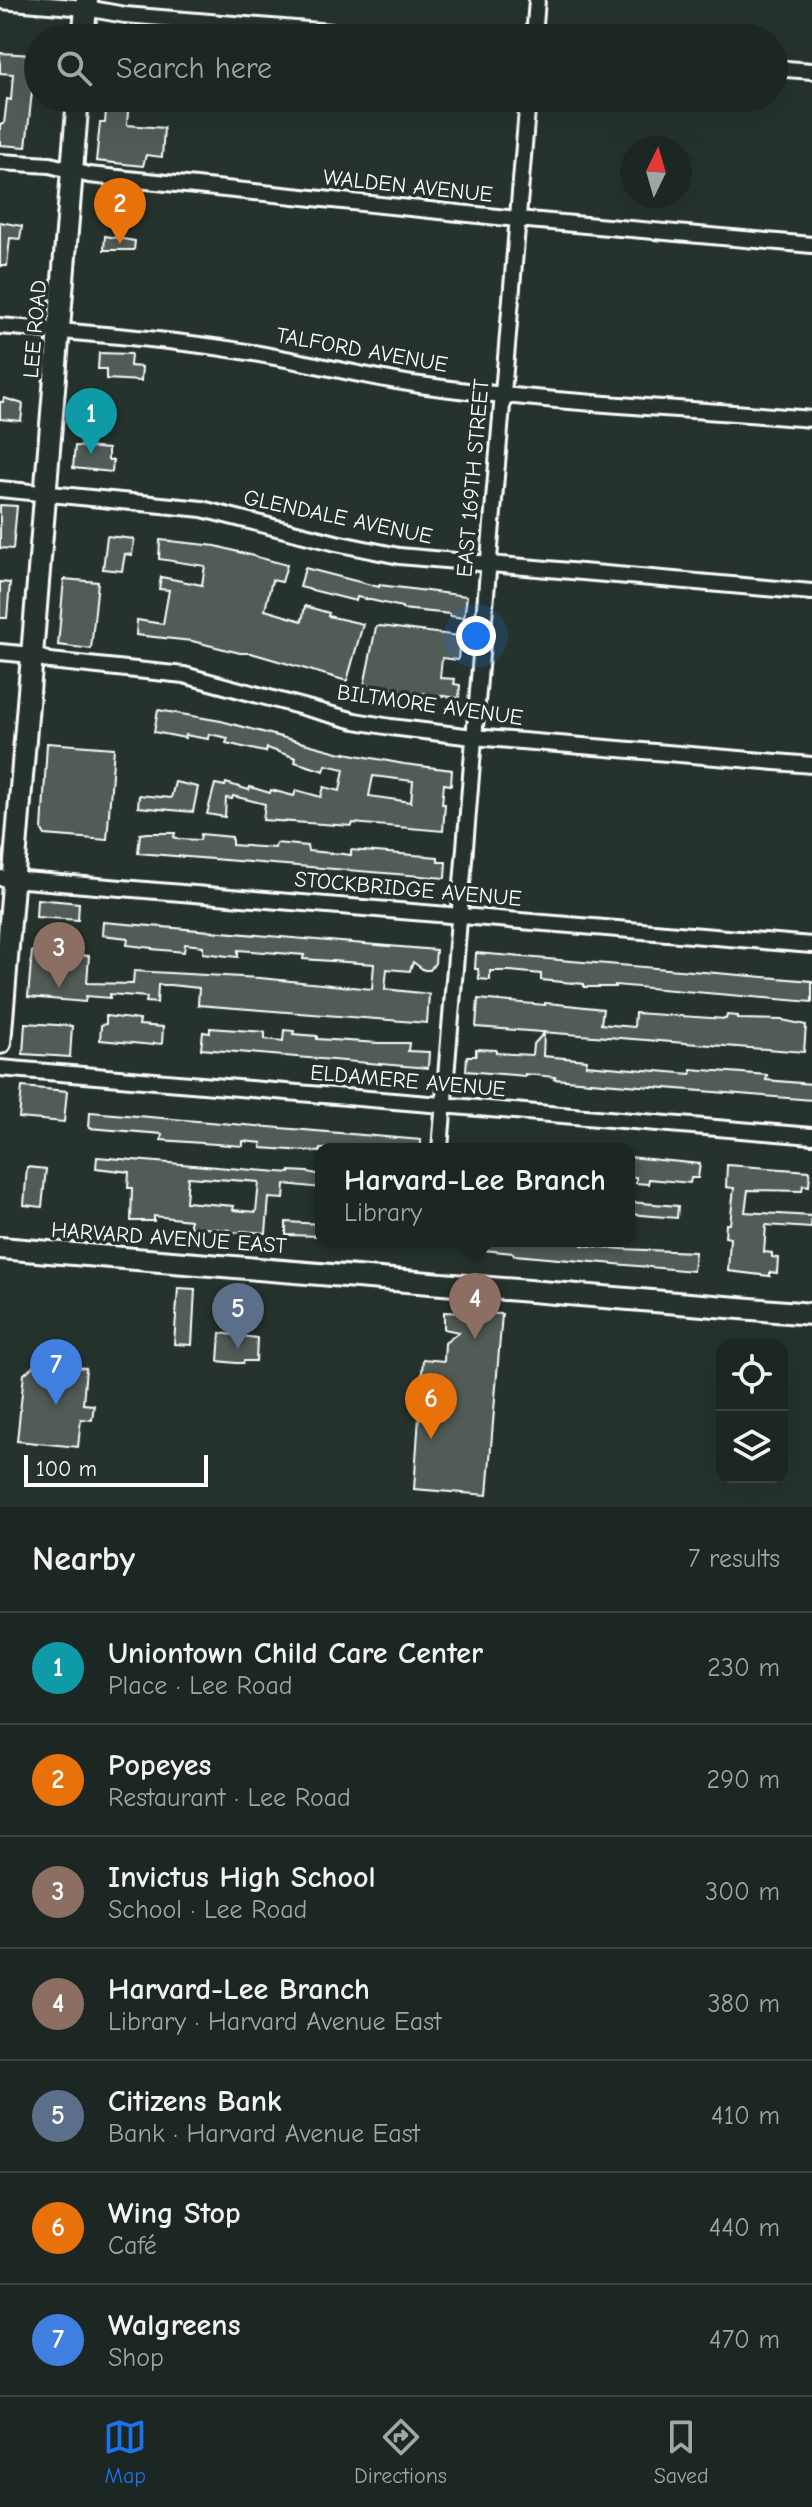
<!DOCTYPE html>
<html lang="en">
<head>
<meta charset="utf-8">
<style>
	:root { --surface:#1c2622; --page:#252e2a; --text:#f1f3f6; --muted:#a0a5a5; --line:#3a4340; --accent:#1a73e8 }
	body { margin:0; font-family:"Comic Neue",sans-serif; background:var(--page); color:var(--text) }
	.controls { position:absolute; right:24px; bottom:24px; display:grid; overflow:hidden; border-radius:16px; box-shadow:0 8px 32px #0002 }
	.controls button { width:72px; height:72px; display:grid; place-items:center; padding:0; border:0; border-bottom:2px solid var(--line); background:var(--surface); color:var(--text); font:40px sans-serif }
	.compass { position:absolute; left:620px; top:136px; width:72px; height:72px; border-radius:50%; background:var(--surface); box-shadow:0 8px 32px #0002; rotate:5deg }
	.scale { position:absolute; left:24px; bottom:20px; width:184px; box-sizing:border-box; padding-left:8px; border:4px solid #fff; border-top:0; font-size:22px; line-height:28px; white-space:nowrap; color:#fff; -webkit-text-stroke:6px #26332d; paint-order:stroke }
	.you { position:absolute; left:476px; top:636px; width:28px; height:28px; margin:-20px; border:6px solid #fff; border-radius:50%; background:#1a73e8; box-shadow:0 0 0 12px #1a73e833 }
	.badge { display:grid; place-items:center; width:52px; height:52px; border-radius:50%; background:var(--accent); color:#fff; font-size:26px; font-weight:700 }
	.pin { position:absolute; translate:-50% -66px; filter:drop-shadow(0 2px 4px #0008) }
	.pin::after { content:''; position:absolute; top:42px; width:28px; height:24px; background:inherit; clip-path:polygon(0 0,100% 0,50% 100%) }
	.popup { position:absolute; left:315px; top:1143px; width:320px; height:104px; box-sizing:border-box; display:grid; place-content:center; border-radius:16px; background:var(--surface); filter:drop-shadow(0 2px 6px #0005); font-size:26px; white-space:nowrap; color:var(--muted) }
	.popup b { font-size:30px; color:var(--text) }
	.popup::after { content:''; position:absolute; left:50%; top:100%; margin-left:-16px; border:16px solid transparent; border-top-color:var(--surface) }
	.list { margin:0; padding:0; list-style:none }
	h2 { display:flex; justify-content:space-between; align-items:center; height:104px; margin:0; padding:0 32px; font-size:34px }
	h2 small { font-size:26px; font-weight:400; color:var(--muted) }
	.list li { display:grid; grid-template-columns:52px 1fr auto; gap:24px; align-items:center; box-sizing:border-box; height:112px; padding:0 32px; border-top:2px solid var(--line) }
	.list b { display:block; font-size:30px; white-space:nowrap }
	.list p { margin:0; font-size:26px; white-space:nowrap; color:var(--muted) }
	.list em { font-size:26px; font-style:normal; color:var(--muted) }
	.icon { flex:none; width:44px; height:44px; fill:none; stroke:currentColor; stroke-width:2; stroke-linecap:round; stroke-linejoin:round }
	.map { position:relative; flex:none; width:812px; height:1507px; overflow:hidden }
	.search { position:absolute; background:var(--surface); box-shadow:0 8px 32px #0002; left:24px; right:24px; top:24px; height:88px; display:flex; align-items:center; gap:20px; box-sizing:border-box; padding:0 28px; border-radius:44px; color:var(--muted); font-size:30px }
	.sheet { height:888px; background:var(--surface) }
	nav { display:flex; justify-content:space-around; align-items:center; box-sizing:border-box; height:112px; border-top:2px solid var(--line); background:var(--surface); font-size:22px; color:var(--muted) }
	nav a { display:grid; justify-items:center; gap:4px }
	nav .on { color:var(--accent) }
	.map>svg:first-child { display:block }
</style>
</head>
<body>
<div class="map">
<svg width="812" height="1507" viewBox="0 0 812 1507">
	<rect width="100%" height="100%" fill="#26332d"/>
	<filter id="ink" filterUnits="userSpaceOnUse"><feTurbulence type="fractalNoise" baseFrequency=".0125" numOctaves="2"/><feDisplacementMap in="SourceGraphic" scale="16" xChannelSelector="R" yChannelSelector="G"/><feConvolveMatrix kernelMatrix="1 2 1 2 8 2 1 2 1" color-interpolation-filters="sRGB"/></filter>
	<g filter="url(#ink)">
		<!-- building -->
		<path fill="#515c57" stroke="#fff" stroke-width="2" fill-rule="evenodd" d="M0 53 33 55 32 92 26 147 0 145V124H4L7 99 11 100 13 74 0 73Z
			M107 98H129L127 125 164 128 162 157 146 155 143 166 96 161 100 123H105Z
			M0 222 22 226 20 239 10 238 7 266H0Z
			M105 236 135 241 134 250H104Z
			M99 353 131 354 130 366 142 367 141 381 106 379V369H98Z
			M4 398 23 404 21 421 0 419V402H3Z
			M75 446 108 449V460H113L112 472 73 468Z
			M0 505 17 506 13 549 0 548Z
			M107 536 134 539 132 555 125 554 122 571 103 569Z
			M160 540 216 546 287 565 282 582 272 580 265 610 302 621 305 606 329 613 328 616 363 624 347 681 251 653H240L192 641 136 635 137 620 163 624 169 590 159 589 161 577 202 585 205 566 159 559Z
			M305 568 379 587V585L467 596 464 618 450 616V614L402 609V607L357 597 356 601 300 587Z
			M64 579 98 582 91 649 58 645Z
			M0 582 10 583 7 618H0Z
			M380 626 460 636 458 660 442 658 440 678 455 679 454 684 460 685 459 698 364 686 376 627Z
			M158 710 221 721 345 754V753L404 764 452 770 451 785 444 784 442 804H445L443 831 353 823 352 826 263 820 265 804 233 796 232 799 226 798 225 817 207 814 215 784 225 786 226 783 249 790 250 787 270 793 271 790 294 796 296 790 321 797 324 787 340 791 344 769 326 765 324 771 295 762 296 758 276 751 267 748 266 752 260 751 226 743 228 738 209 734 208 739 185 735V738L154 732ZM373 776 413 781 411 802 369 796Z
			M47 743 114 748 107 840 45 835 42 830Z
			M175 782 198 787 193 812 138 807 139 795 171 798Z
			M147 833H175L174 837 180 839 200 840 201 834 232 837V845L275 848 276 843 307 846 308 851 343 854 351 855V850L438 857V862H446L445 878 138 853 140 834Z
			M37 899 79 903 78 920 36 917Z
			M103 922 436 950 435 963 430 970H424L413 962 410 971 387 969 385 989 429 994 427 1023 198 1005 199 988 170 985H158L157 1003 146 1002 147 997 110 994V998L86 996 85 1002 28 997 32 951 89 956 87 983 133 984 134 971 260 978 372 989 374 964 303 959 304 955 238 950V957L228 956 203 953V946L185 944 184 952 152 949V948L127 945 128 938 102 935Z
			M476 953 812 981V1002L615 985V987H584V984L541 980V974L510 971H490V980L479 979 478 969H475Z
			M478 999 545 1005V1003L558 1004 603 1009 601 1024 634 1027 635 1013 726 1019 727 1015 738 1016V1019L782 1020 806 1025 804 1052 476 1027Z
			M106 1016 140 1020 139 1025 163 1027 162 1044 153 1043V1045L100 1040 101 1025 106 1024Z
			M25 1023 72 1026 70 1057 23 1054Z
			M210 1028 265 1032V1039L283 1041 284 1030 294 1031 293 1034 317 1036V1039L379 1043H409L408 1051 429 1052 428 1068 201 1049 203 1032 210 1033Z
			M544 1033 543 1056 587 1060 586 1065 691 1074V1069L767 1075 766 1080 812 1084V1100L554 1079 555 1077 525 1074V1076L466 1071 467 1056H476V1049L496 1050V1053L532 1055 533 1045Z
			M22 1087 67 1091 64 1122 19 1118Z
			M90 1112 421 1140V1149H320V1152L261 1148 262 1143 243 1141V1146L161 1140 162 1134 89 1128Z
			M97 1157 290 1173V1171L308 1172 321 1175V1188L285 1184 284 1199 269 1198 266 1233 241 1231V1233L230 1232V1230L190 1227V1220L154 1216V1221H131L132 1188H128L129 1172 96 1168ZM188 1177 259 1182 256 1212 233 1210 234 1206 186 1202Z
			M629 1157 700 1164 698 1178H691L690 1183 649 1179 648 1184 636 1183V1177H629Z
			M727 1165 810 1171 809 1186 803 1185 802 1191 748 1190 745 1212 812 1216 811 1228 766 1225 764 1252 772 1253V1257L778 1258 777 1273 770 1272V1276L728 1271 730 1238 725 1237 726 1224H730L734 1188 726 1187Z
			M27 1167 46 1169 42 1207 24 1205Z
			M629 1202 678 1206 677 1218 629 1214Z
			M286 1222 321 1224V1236L286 1235Z
			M484 1241H582V1245L622 1249 695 1252 693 1271 514 1255 513 1253 484 1250Z
			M178 1288 195 1289 192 1345 174 1344Z
			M444 1312 502 1314 487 1495 414 1489 423 1359 444 1361 445 1343 459 1332 444 1329Z
			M220 1333 257 1338 256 1361H244L243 1363H236L218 1361Z
			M36 1364 86 1368 83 1404 94 1405 92 1420 81 1419 78 1447 17 1441 24 1374Z"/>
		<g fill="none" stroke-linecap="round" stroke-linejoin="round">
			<defs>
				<path id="minor" d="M0 1 86 8 125 15 404 38
					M534 38 537 0
					M774 68 812 71
					M0 162 50 165 89 175 517 219 812 245
					M0 326C80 333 161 338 241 351 301 360 359 376 420 385 549 403 681 408 812 419
					M0 489 202 509 336 543 399 556 812 592
					M0 652 32 655 50 661 184 675 355 721 391 727 473 737 812 765
					M0 878 812 945
					M0 1068 812 1136
					M440 1149C470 799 497 448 528 98"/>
				<path id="secondary" d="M83 38 87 0
					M0 1043 78 98
					M0 1248 812 1314"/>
			</defs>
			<!-- minor casing -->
			<use href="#minor" stroke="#fff" stroke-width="20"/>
			<!-- secondary casing -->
			<use href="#secondary" stroke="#fff" stroke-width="26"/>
			<!-- minor -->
			<use href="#minor" stroke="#26332d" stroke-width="14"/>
			<!-- secondary -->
			<use href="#secondary" stroke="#26332d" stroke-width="20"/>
		</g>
	</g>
	<g text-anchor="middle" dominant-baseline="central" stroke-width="7" stroke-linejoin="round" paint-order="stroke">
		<!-- street labels -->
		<g font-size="22" fill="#fff" stroke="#26332d">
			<text transform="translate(408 186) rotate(6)">WALDEN AVENUE</text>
			<text transform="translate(35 329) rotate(-85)">LEE ROAD</text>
			<text transform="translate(362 350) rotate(10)">TALFORD AVENUE</text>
			<text transform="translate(473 478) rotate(-85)">EAST 169TH STREET</text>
			<text transform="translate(338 517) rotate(12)">GLENDALE AVENUE</text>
			<text transform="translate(430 705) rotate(8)">BILTMORE AVENUE</text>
			<text transform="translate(408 889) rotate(5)">STOCKBRIDGE AVENUE</text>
			<text transform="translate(408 1081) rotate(5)">ELDAMERE AVENUE</text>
			<text transform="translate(169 1238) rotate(4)">HARVARD AVENUE EAST</text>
		</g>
	</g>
</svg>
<div class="controls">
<button><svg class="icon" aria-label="locate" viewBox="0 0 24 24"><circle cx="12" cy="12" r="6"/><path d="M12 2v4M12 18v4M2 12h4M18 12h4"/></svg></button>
<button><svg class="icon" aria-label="layers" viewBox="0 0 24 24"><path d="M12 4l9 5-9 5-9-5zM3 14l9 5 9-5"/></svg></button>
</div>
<svg class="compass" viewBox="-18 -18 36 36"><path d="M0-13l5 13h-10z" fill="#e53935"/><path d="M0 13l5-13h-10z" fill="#a0a5a5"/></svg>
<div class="scale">100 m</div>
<div class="you"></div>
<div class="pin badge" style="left:91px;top:454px;background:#0f9aa8">1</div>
<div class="pin badge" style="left:120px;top:244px;background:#e8710a">2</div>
<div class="pin badge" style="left:59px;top:988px;background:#8d6e63">3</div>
<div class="pin badge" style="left:475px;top:1339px;background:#8d6e63">4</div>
<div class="popup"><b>Harvard-Lee Branch</b>Library</div>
<div class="pin badge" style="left:238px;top:1349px;background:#5c6f8a">5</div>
<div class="pin badge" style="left:431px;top:1439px;background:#e8710a">6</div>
<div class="pin badge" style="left:56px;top:1405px;background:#3f7fe0">7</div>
<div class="search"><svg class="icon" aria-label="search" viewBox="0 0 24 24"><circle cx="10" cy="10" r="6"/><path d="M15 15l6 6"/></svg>Search here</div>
</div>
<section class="sheet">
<h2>Nearby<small>7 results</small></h2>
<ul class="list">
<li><span class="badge" style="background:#0f9aa8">1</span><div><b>Uniontown Child Care Center</b><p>Place · Lee Road</p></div><em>230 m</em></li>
<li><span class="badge" style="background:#e8710a">2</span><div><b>Popeyes</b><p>Restaurant · Lee Road</p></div><em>290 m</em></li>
<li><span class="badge" style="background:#8d6e63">3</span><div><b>Invictus High School</b><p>School · Lee Road</p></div><em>300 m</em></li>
<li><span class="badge" style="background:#8d6e63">4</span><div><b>Harvard-Lee Branch</b><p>Library · Harvard Avenue East</p></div><em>380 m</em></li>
<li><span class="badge" style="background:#5c6f8a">5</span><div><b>Citizens Bank</b><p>Bank · Harvard Avenue East</p></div><em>410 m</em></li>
<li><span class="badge" style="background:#e8710a">6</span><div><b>Wing Stop</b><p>Café</p></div><em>440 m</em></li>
<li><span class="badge" style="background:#3f7fe0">7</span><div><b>Walgreens</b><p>Shop</p></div><em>470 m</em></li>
</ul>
</section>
<nav>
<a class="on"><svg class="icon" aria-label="map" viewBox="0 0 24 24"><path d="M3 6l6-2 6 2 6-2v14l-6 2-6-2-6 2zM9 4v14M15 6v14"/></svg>Map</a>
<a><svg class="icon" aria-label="directions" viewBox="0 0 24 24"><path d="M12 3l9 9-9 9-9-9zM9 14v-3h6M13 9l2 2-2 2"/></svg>Directions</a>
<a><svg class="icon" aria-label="saved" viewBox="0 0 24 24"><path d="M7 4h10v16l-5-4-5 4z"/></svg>Saved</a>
</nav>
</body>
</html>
